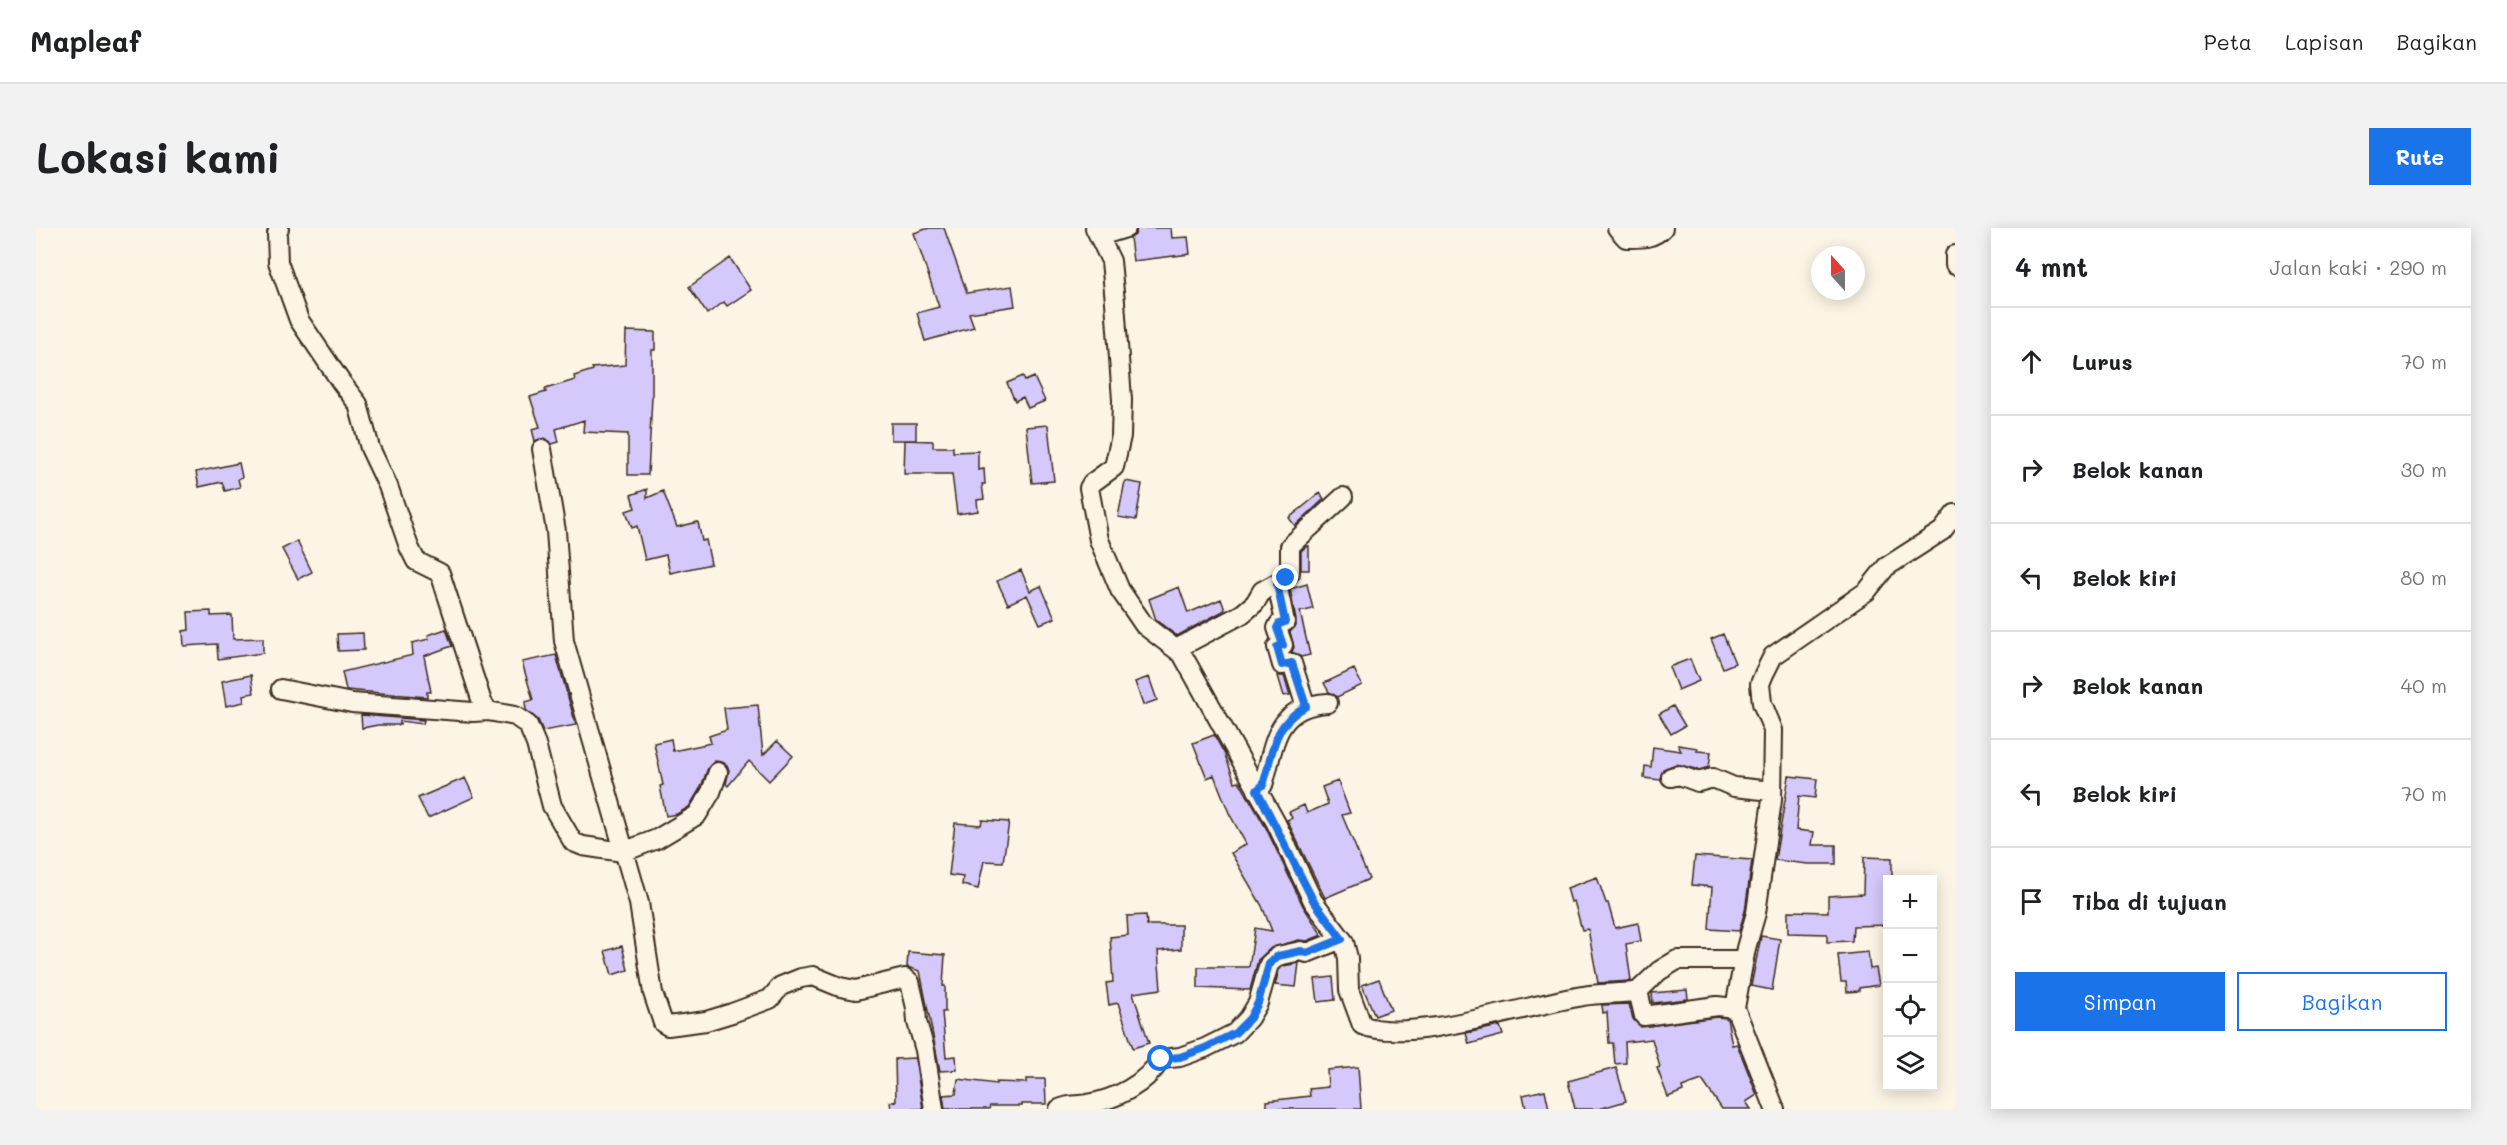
<!DOCTYPE html>
<html lang="id">
<head>
<meta charset="utf-8">
<style>
	:root { --surface:#fff; --page:#f2f2f2; --text:#202124; --muted:#757577; --line:#e0e0e0; --accent:#1a73e8 }
	body { margin:0; font-family:Mali,sans-serif; background:var(--page); color:var(--text) }
	.controls { position:absolute; right:18px; bottom:18px; display:grid; overflow:hidden; border-radius:0px; box-shadow:0 3px 15px #0003 }
	.controls button { width:54px; height:54px; display:grid; place-items:center; padding:0; border:0; border-bottom:2px solid var(--line); background:var(--surface); color:var(--text); font:30px sans-serif }
	.compass { position:absolute; left:1775px; top:18px; width:54px; height:54px; border-radius:50%; background:var(--surface); box-shadow:0 3px 15px #0003; rotate:339deg }
	.stop { position:absolute; width:18px; height:18px; margin:-14px; border:4px solid #1a73e8; border-radius:50%; background:#fff }
	.stop.end { background:#1a73e8; border-color:#fff; box-shadow:0 2px 6px #0008 }
	.list { margin:0; padding:0; list-style:none }
	h2 { display:flex; justify-content:space-between; align-items:center; height:78px; margin:0; padding:0 24px; font-size:26px }
	h2 small { font-size:20px; font-weight:400; color:var(--muted) }
	.list li { display:grid; grid-template-columns:39px 1fr auto; gap:18px; align-items:center; box-sizing:border-box; height:108px; padding:0 24px; border-top:2px solid var(--line) }
	.list b { display:block; font-size:22px; white-space:nowrap }
	.list em { font-size:20px; font-style:normal; color:var(--muted) }
	.actions { display:flex; gap:12px; padding:18px 24px }
	.actions a { flex:1; padding:14px 0; border:2px solid var(--accent); border-radius:0px; text-align:center; font-size:21px; color:var(--accent) }
	.actions .main { background:var(--accent); color:#fff }
	.icon { flex:none; width:33px; height:33px; fill:none; stroke:currentColor; stroke-width:2; stroke-linecap:round; stroke-linejoin:round }
	.map { position:relative; flex:none; width:1919px; height:881px; overflow:hidden; border-radius:0px }
	header { display:flex; align-items:center; gap:36px; box-sizing:border-box; height:84px; padding:0 30px; background:var(--surface); border-bottom:2px solid var(--line) }
	header strong { font-size:28px }
	nav { display:flex; gap:33px; margin-inline-start:auto; font-size:21px }
	.intro { display:flex; align-items:center; justify-content:space-between; box-sizing:border-box; height:144px; padding:0 36px }
	h1 { margin:0; font-size:42px }
	.button { padding:15px 27px; border-radius:0px; background:var(--accent); color:#fff; font-size:21px; font-weight:700 }
	main { display:flex; gap:36px; padding:0 36px }
	aside { flex:1; background:var(--surface); border-radius:0px; box-shadow:0 3px 15px #0003 }
	.map>svg:first-child { display:block }
</style>
</head>
<body>
<header>
<strong>Mapleaf</strong>
<nav><a>Peta</a><a>Lapisan</a><a>Bagikan</a></nav>
</header>
<div class="intro"><h1>Lokasi kami</h1><a class="button">Rute</a></div>
<main>
<div class="map">
<svg width="1919" height="881" viewBox="0 0 1919 881">
	<rect width="100%" height="100%" fill="#fcf5e5"/>
	<filter id="ink" filterUnits="userSpaceOnUse"><feTurbulence type="fractalNoise" baseFrequency=".0167" numOctaves="2"/><feDisplacementMap in="SourceGraphic" scale="12" xChannelSelector="R" yChannelSelector="G"/><feConvolveMatrix kernelMatrix="1 2 1 2 8 2 1 2 1" color-interpolation-filters="sRGB"/></filter>
	<g filter="url(#ink)">
		<!-- building -->
		<path fill="#d5c8fa" stroke="#3b2a1e" stroke-width="1.5" d="M893 0H908L931 65 976 58 979 78 933 85 938 99 889 113 881 85 903 79 878 5Z
			M1101 0H1135L1136 10 1152 9 1154 26 1097 33 1094 10 1099 7Z
			M694 30 715 62 691 78 688 74 671 86 653 59Z
			M590 103 619 104V122H616V169L612 247H592V206L547 204 548 192 520 201 523 214 516 216 509 210 499 213 496 201 504 199 494 169 510 164 509 161 539 152 538 148 557 142 556 140 589 137Z
			M987 148 989 153 998 149 1009 173 992 180 987 169 979 173 971 155Z
			M855 195H880V212H855Z
			M1012 197 1018 253 996 255 990 199Z
			M869 212 897 213V219H917V224L942 223V242L948 241 949 256H946L948 271 941 272 942 283 921 286 916 246H868Z
			M203 235 206 249 202 251 204 259 189 263 186 254 163 259 160 244Z
			M1089 253 1106 256 1100 292 1082 289Z
			M611 261V270L627 263 641 299 662 294 666 313 670 312 675 336 634 345 630 327 609 332 601 298 596 300 590 283 599 280 595 267Z
			M1284 265 1288 271 1259 298 1253 290Z
			M261 313 276 344 262 351 246 321Z
			M1271 318H1273V342H1265V323Z
			M985 342 994 363 1005 358 1019 390 1004 396 991 367 972 376 961 353Z
			M1271 356 1277 381 1264 384 1274 427 1265 429 1256 424 1258 419 1254 404 1260 398V392L1254 361Z
			M1143 359 1152 385 1185 371 1189 382 1141 408 1120 392 1113 371Z
			M175 383V388L196 387 197 411 227 410V425L182 431 181 416 148 418 147 403 153 402 152 384Z
			M410 401 416 418 388 428 395 464H391V469L310 462 306 444 377 427 376 415 393 411 392 407Z
			M327 405 328 422 302 423 301 406Z
			M1687 406 1699 435 1687 440 1675 411Z
			M520 427 540 497 507 503 502 492 490 482 489 474 497 472 486 434Z
			M1654 431 1663 453 1642 462 1633 439Z
			M1318 441 1326 457 1301 469 1293 464 1288 455Z
			M215 447 218 465 207 467 208 474 190 478 186 453Z
			M1242 448H1248L1254 467 1248 468Z
			M1113 449 1121 472 1107 477 1099 454Z
			M722 477 727 527 741 513 757 528 733 553 713 533 692 558 690 556 693 542 691 537 686 534 679 533 672 540 665 559 653 579 641 586 630 588 624 558 627 557 618 515 635 511 637 523 675 515 673 508 691 502 688 480Z
			M1637 478 1649 498 1635 506 1623 486Z
			M325 487 388 492 387 496 364 493V497H342L326 500Z
			M1178 507 1189 527 1199 554 1203 553 1230 600 1267 678 1286 707 1271 713 1263 712 1235 720 1222 732 1214 762 1162 760V739H1213L1219 700 1236 703 1226 678 1195 625 1210 616 1193 585 1178 547 1171 550 1157 515Z
			M1642 517 1662 520 1661 523 1675 524 1673 539 1663 542 1640 536 1627 541 1624 552 1608 550 1609 538 1615 539 1617 519 1645 523Z
			M1753 548 1781 551 1779 570 1763 568 1760 602 1778 604 1776 617H1800V636H1772L1739 632Z
			M429 550 438 569 392 590 382 570Z
			M1302 553 1314 585 1306 587 1333 651 1289 670 1251 592 1256 590 1253 584 1268 577 1271 585 1292 576 1286 559Z
			M946 592 973 594 967 634 948 633 942 661 926 657 927 649 913 647 919 595 945 597Z
			M1659 628 1716 632 1709 683 1703 703 1673 701 1676 659 1656 657Z
			M1828 629 1856 630V651H1851V697L1817 698 1816 713 1791 714V706L1752 705V683L1792 684V668L1827 666Z
			M1561 649 1570 675H1572L1579 700 1602 695 1605 713 1590 716 1595 753 1562 755 1552 701 1546 702 1538 673 1535 674 1531 660Z
			M1110 687 1111 697H1145V721L1122 723 1125 761 1097 765 1113 815 1097 820 1082 775 1073 777 1070 755 1077 754 1074 709 1092 707 1091 688Z
			M1725 708 1744 711 1736 762 1715 758Z
			M586 718 592 742 576 747 569 723Z
			M872 724 909 727 907 758H909V784H906L910 829 920 828 921 842 904 843 884 743 871 739Z
			M1832 724 1834 741 1840 740 1843 757 1823 760V763L1811 764 1810 754H1805L1802 727Z
			M1263 735 1260 759 1239 757 1243 742 1247 738Z
			M1297 749 1299 772 1282 774 1279 751Z
			M1343 751 1355 782 1339 788 1326 757Z
			M1651 762 1652 771 1617 775 1616 765Z
			M1593 776 1597 791 1605 799 1681 789 1691 790 1696 817 1701 816 1721 867 1710 874 1715 881H1686L1666 852 1646 859 1647 863 1632 869 1621 840 1624 839 1616 811 1589 814 1590 835 1579 836 1577 815H1573L1571 784 1567 785 1566 777Z
			M1464 798 1467 807 1433 816 1430 805Z
			M879 830 887 881H855L854 874 860 873 859 831Z
			M1322 839 1325 881H1231V873L1274 868 1273 861 1292 859 1291 842Z
			M1580 840 1590 873 1563 881H1539L1532 853Z
			M922 851 960 856V854L990 855V851H1009L1010 876H986V878H954L953 881H909L907 867 920 866Z
			M1509 862 1513 881H1490L1487 867Z"/>
		<g fill="none" stroke-linecap="round" stroke-linejoin="round">
			<defs>
				<path id="minor" d="M243 0 241 6 242 34 263 92 305 154 322 176 334 220 352 258 373 319 380 333 404 345 446 474 452 483 479 488 492 497 500 516 516 578 537 614 547 618 587 624 621 611 661 587 675 564 682 544
					M1059 0 1075 33 1079 74 1086 172 1085 208 1078 239 1056 255 1053 260 1063 312 1084 362 1108 397 1146 426 1240 595 1277 673 1308 714 1312 730 1313 762 1326 797C1373 817 1494 776 1547 768 1563 765 1581 766 1597 764L1603 767 1608 788 1681 778 1699 780 1739 881
					M1581 0 1590 10C1604 10 1617 11 1627 0
					M1064 8 1090 0
					M1919 27V37
					M506 221 520 303 528 413 603 675 617 765 627 795 632 798 670 793 696 785 734 771 745 758 765 750 777 748 804 759 820 762 869 750 874 754 880 780 881 794 889 822 898 881
					M1241 356 1249 394 1243 396 1241 400 1247 417 1241 419 1246 437 1256 435 1270 479
					M1140 421 1206 386 1219 375 1226 363 1250 350 1254 345V318L1307 269
					M245 461 316 475 437 484 452 483
					M1635 549 1643 547 1662 554 1677 550 1698 559 1736 563
					M1221 562 1227 557C1239 517 1238 478 1292 475
					M1600 765 1623 743 1641 732H1708
					M1699 780 1710 720 1720 685 1736 572 1737 502 1726 475 1724 456 1728 446 1737 428 1831 363 1850 339 1906 303 1919 286
					M1023 881C1033 876 1040 878 1051 876 1079 872 1110 856 1125 831L1144 829 1169 820 1199 805 1213 790 1222 775 1233 736 1242 728 1265 723 1271 725 1306 711"/>
			</defs>
			<!-- minor casing -->
			<use href="#minor" stroke="#3b2a1e" stroke-width="22"/>
			<!-- minor -->
			<use href="#minor" stroke="#fcf5e5" stroke-width="18"/>
		</g>
	</g>
	<g fill="none" stroke-linecap="round" stroke-linejoin="round" filter="url(#ink)">
		<!-- route -->
		<path stroke="#1a73e8" stroke-width="8" d="M1125 831 1144 829 1169 820 1199 805 1214 790 1222 775 1233 736 1242 728 1265 723 1271 725 1306 711 1277 672 1221 562 1227 557C1238 523 1235 498 1270 478L1256 435 1246 437 1241 419 1247 417 1241 400 1243 396 1249 394 1241 356 1250 350"/>
	</g>
</svg>
<div class="controls">
<button>+</button>
<button>−</button>
<button><svg class="icon" aria-label="locate" viewBox="0 0 24 24"><circle cx="12" cy="12" r="6"/><path d="M12 2v4M12 18v4M2 12h4M18 12h4"/></svg></button>
<button><svg class="icon" aria-label="layers" viewBox="0 0 24 24"><path d="M12 4l9 5-9 5-9-5zM3 14l9 5 9-5"/></svg></button>
</div>
<svg class="compass" viewBox="-18 -18 36 36"><path d="M0-13l5 13h-10z" fill="#e53935"/><path d="M0 13l5-13h-10z" fill="#757577"/></svg>
<div class="stop" style="left:1125px;top:831px"></div>
<div class="stop end" style="left:1250px;top:350px"></div>
</div>
<aside>
<h2>4 mnt<small>Jalan kaki · 290 m</small></h2>
<ul class="list">
<li><svg class="icon" aria-label="ahead" viewBox="0 0 24 24"><path d="M12 20V5M6 11l6-6 6 6"/></svg><div><b>Lurus</b></div><em>70 m</em></li>
<li><svg class="icon" aria-label="right" viewBox="0 0 24 24"><path d="M7 20v-9h11M14 6l5 5-5 5"/></svg><div><b>Belok kanan</b></div><em>30 m</em></li>
<li><svg class="icon" aria-label="left" viewBox="0 0 24 24"><path d="M17 20v-9H6M10 6l-5 5 5 5"/></svg><div><b>Belok kiri</b></div><em>80 m</em></li>
<li><svg class="icon" aria-label="right" viewBox="0 0 24 24"><path d="M7 20v-9h11M14 6l5 5-5 5"/></svg><div><b>Belok kanan</b></div><em>40 m</em></li>
<li><svg class="icon" aria-label="left" viewBox="0 0 24 24"><path d="M17 20v-9H6M10 6l-5 5 5 5"/></svg><div><b>Belok kiri</b></div><em>70 m</em></li>
<li><svg class="icon" aria-label="arrive" viewBox="0 0 24 24"><path d="M6 21V4h12l-3 4 3 4H6"/></svg><div><b>Tiba di tujuan</b></div></li>
</ul>
<div class="actions"><a class="main">Simpan</a><a>Bagikan</a></div>
</aside>
</main>
</body>
</html>
